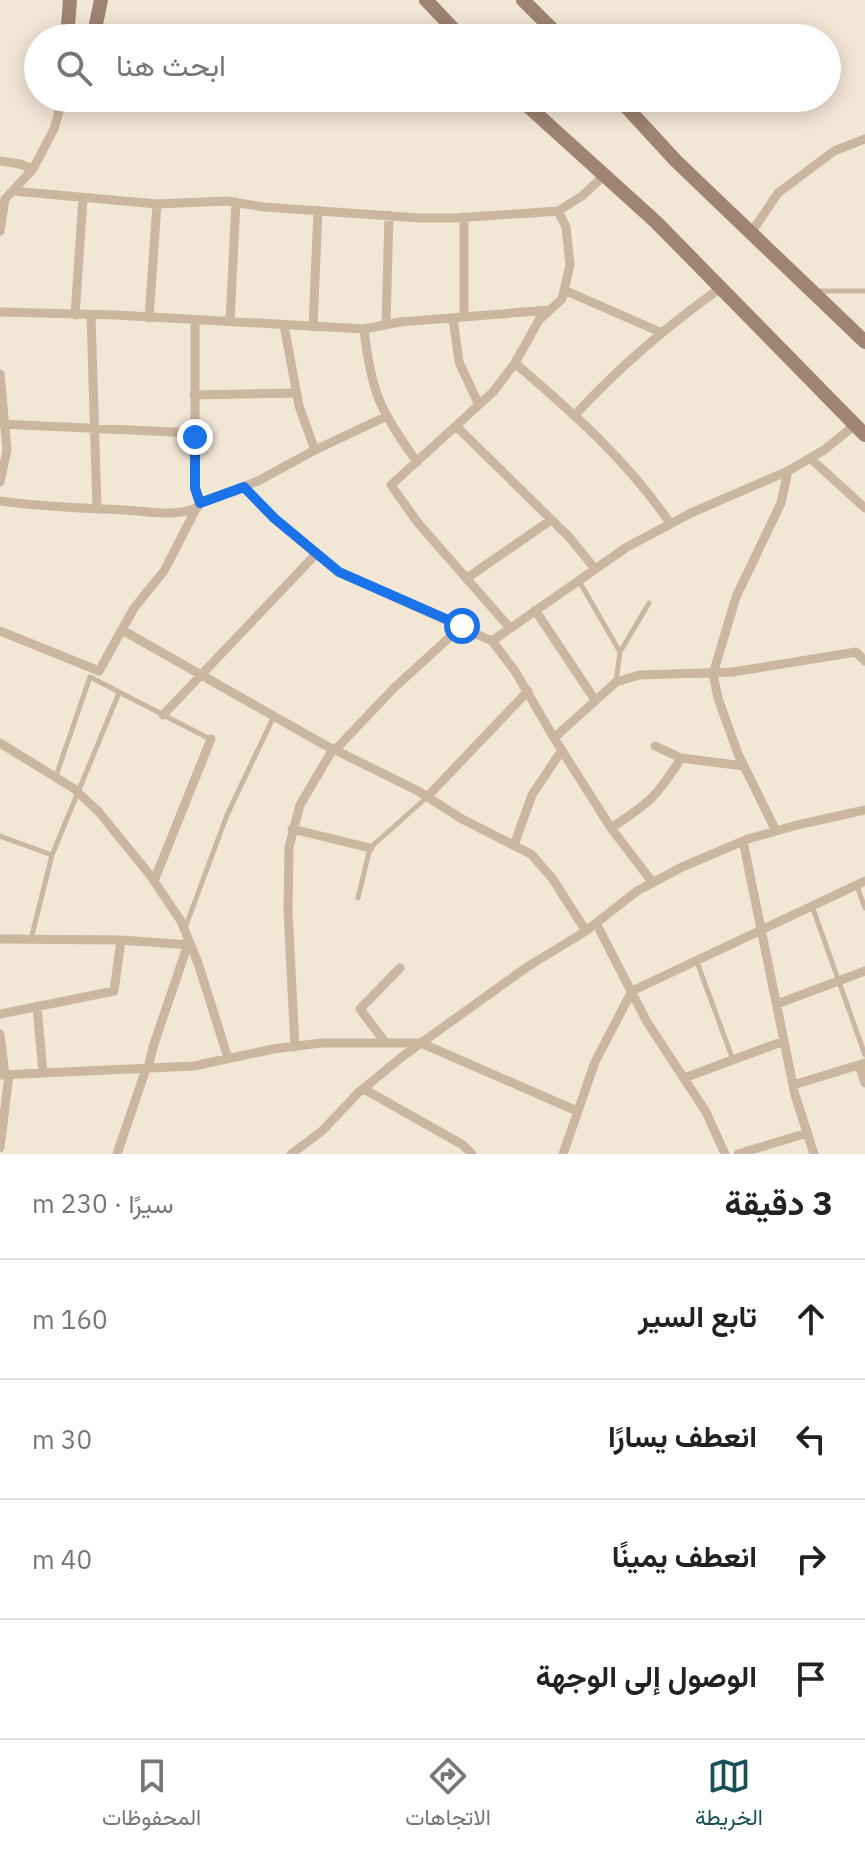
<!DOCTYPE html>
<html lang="ar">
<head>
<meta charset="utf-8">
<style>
	:root { --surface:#fff; --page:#f2f2f2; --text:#222; --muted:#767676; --line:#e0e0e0; --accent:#175058 }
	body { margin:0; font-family:"IBM Plex Sans",Vazirmatn,sans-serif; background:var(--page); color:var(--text); direction:rtl }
	.stop { position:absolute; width:24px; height:24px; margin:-18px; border:6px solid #1a73e8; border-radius:50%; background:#fff }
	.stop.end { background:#1a73e8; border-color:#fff; box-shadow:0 2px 8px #0008 }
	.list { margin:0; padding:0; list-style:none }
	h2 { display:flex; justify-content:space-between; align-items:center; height:104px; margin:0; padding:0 32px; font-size:34px }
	h2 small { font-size:26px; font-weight:400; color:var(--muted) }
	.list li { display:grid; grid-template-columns:52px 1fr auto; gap:24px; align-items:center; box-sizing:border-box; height:120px; padding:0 32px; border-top:2px solid var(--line) }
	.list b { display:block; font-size:30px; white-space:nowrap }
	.list em { font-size:26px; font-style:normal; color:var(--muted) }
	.icon { flex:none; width:44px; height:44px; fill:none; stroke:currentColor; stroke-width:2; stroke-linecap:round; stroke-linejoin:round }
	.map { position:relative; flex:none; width:865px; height:1154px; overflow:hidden; direction:ltr }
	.search { position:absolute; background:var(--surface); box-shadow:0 4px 20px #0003; left:24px; right:24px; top:24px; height:88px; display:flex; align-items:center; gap:20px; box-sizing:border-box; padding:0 28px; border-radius:44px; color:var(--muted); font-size:30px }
	.sheet { height:584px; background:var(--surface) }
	nav { display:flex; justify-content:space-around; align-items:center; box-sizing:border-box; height:112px; border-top:2px solid var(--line); background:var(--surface); font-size:22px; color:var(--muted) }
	nav a { display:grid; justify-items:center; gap:4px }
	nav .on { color:var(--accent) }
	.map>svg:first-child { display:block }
</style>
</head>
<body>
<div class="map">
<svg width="865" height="1154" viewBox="0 0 865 1154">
	<rect width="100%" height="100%" fill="#f2e6d4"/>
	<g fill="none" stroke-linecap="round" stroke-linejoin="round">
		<!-- lane -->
		<path stroke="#cbb6a0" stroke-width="5" d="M818 291H865
			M579 581 620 652
			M90 677 210 739
			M616 681 620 652 649 603
			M56 776 90 677
			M0 836 52 855
			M857 886 865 908
			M358 898 370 848 426 798
			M812 906 865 1055
			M185 928 227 815 274 716
			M31 939 52 855 119 693
			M697 962 733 1060"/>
		<!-- street -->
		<path stroke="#cbb6a0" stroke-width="9" d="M0 161 20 164 33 169
			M13 191 157 204 227 201 264 207 419 218H456L558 211 582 196 605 175
			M464 217V317
			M0 231 5 199 33 169 54 129 63 98
			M751 233 778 193 834 151 865 139
			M564 290 660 332
			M0 312 116 315 364 329 400 322 550 310
			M75 315 83 198
			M91 315 97 509
			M149 318 157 204
			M453 318 459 362 479 405
			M195 320V488L200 503 258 481 315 450 385 417
			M230 321 236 202
			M284 325 299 406 315 450
			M386 325 389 215
			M313 327 318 210
			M364 329C371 392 380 411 417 462
			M515 363C574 414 625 458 670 523
			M0 374 7 450 0 482
			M194 395 296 393
			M575 415C619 367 666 327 719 289
			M0 424 195 433
			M457 427 570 538 595 569
			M810 458 865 508
			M244 487 274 518 339 572 492 641 515 671 554 738 611 828 653 883
			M0 501C42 507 82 508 124 510 149 511 175 518 198 507
			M467 578 551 520
			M535 610 595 700
			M510 628 418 523 391 485 493 392 515 363 539 320 562 299 570 265 566 227 558 211
			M122 630 323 744 418 791 462 819 531 854 552 878 586 931
			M0 631 99 671 134 608 164 571 196 509
			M492 641 627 547 691 513 788 471 824 450 855 425
			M163 715 317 553
			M554 738 616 682 639 675 733 672 856 652 865 661
			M0 743 73 788 98 811 150 875 181 921 198 963 228 1058
			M655 746 681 758 744 766
			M335 750 394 688 462 626
			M427 797 528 691
			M611 828C649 803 657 797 681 758
			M292 829 370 848
			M776 831 738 754 718 698 713 674 736 597 781 503 788 471
			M743 841 795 1095 814 1154
			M514 845 532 795 562 750
			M154 881 211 739
			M596 923 647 1022 706 1112 725 1154
			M0 939 121 940 191 945
			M777 1004 865 971
			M37 1006 43 1073
			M0 1014 114 991 121 940
			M0 1034 5 1075
			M385 1042 360 1009 400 968
			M295 1047 288 911 289 847 300 805 333 749
			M859 1065 865 1083
			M148 1069 153 1047 188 944
			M0 1075 194 1066 273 1049 321 1043H421L577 1111
			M684 1078 784 1041
			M793 1085 865 1063
			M364 1089 463 1145 472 1154
			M0 1148 9 1075
			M117 1154 146 1069
			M291 1154 322 1131 358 1093 403 1056 527 967 586 931 637 891 682 867 748 839 797 825 865 810
			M563 1154 595 1062 632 991 865 881
			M738 1154 807 1133"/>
		<!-- secondary -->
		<path stroke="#9e8471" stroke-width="14" d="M426 0 462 38
			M523 0 561 38
			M67 38 70 0
			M93 38 101 0
			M519 98 656 222 865 435
			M618 98 676 161 865 342"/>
	</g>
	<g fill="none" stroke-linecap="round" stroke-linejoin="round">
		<!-- route -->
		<path stroke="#1a73e8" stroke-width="10" d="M195 437V488L200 503 244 487 274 518 339 572 462 626"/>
	</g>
</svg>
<div class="stop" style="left:462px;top:626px"></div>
<div class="stop end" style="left:195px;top:437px"></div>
<div class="search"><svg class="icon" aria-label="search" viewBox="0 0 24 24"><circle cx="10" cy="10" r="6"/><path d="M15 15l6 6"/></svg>ابحث هنا</div>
</div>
<section class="sheet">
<h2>3 دقيقة<small>سيرًا · 230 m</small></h2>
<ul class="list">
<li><svg class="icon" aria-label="ahead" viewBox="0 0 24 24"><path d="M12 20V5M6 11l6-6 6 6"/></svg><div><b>تابع السير</b></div><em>160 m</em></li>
<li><svg class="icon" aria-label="left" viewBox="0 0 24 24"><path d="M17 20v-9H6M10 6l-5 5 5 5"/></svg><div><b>انعطف يسارًا</b></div><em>30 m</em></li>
<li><svg class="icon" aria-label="right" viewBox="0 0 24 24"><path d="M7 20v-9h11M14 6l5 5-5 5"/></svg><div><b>انعطف يمينًا</b></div><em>40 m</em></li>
<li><svg class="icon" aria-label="arrive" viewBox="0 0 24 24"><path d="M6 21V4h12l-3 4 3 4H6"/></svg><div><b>الوصول إلى الوجهة</b></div></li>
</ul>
</section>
<nav>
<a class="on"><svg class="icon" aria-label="map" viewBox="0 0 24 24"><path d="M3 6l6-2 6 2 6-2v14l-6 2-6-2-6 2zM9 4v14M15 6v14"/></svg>الخريطة</a>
<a><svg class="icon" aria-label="directions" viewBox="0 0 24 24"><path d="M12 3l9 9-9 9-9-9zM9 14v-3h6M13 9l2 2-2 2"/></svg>الاتجاهات</a>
<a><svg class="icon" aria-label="saved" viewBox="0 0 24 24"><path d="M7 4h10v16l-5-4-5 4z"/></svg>المحفوظات</a>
</nav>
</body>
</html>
